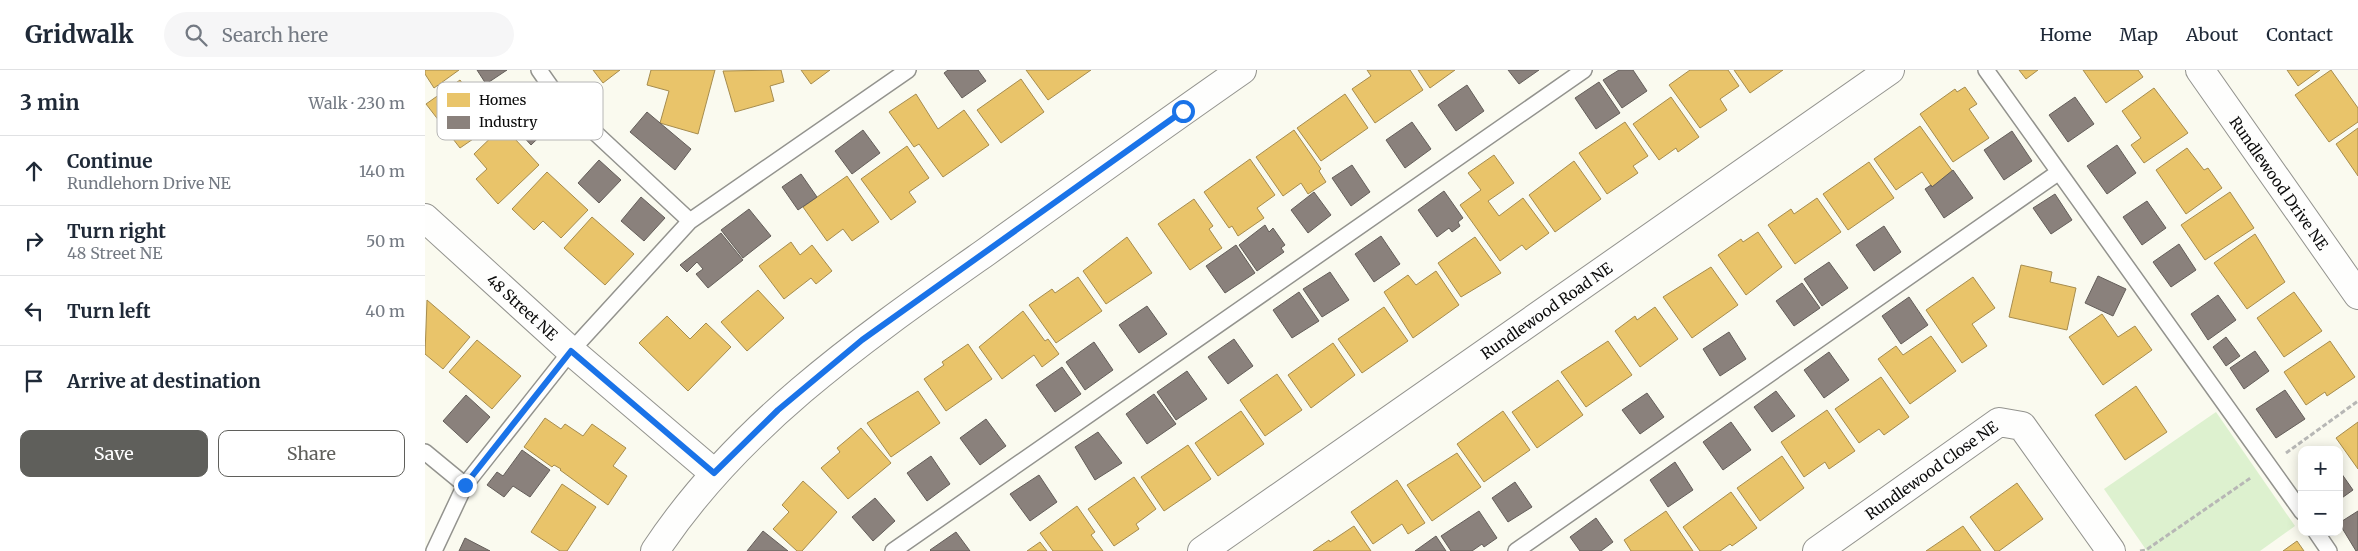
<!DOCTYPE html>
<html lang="en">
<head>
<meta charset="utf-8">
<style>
	:root { --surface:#fff; --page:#f6f6f7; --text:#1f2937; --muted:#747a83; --line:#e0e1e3; --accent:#5f5f5b }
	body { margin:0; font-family:Merriweather,serif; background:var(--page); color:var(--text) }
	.controls { position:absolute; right:15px; bottom:15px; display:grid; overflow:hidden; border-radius:10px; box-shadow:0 2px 12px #0003 }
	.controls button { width:45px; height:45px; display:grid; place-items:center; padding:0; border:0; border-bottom:1px solid var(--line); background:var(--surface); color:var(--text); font:25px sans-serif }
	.stop { position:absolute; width:15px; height:15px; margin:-11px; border:4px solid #1a73e8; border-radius:50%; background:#fff }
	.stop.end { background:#1a73e8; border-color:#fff; box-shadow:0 1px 5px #0008 }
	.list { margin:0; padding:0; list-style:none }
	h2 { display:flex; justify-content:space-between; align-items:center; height:65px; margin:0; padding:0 20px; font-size:21px }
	h2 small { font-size:16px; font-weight:400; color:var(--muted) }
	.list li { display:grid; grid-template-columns:32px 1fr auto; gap:15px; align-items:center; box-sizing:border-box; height:70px; padding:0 20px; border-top:1px solid var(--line) }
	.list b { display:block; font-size:19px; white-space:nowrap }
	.list p { margin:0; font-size:16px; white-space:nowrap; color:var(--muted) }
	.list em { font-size:16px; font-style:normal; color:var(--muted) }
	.actions { display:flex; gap:10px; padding:15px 20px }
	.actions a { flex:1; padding:11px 0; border:1px solid var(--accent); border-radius:10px; text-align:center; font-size:18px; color:var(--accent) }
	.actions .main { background:var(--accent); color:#fff }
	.icon { flex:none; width:28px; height:28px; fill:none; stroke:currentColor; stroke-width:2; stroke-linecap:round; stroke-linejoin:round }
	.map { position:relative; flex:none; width:1933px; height:481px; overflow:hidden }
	header { display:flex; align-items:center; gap:30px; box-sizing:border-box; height:70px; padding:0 25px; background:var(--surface); border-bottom:1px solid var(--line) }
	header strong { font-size:24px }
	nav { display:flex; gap:28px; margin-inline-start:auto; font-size:18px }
	.search { width:350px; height:45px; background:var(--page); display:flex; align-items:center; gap:12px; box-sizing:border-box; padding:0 18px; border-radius:28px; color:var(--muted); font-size:19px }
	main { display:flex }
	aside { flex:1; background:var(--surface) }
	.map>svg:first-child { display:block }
</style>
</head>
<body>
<header>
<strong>Gridwalk</strong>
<div class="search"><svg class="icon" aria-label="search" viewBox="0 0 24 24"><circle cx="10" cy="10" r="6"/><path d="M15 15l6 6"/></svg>Search here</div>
<nav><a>Home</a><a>Map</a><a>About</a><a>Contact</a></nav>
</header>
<main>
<aside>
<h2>3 min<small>Walk · 230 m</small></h2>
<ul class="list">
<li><svg class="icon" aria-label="ahead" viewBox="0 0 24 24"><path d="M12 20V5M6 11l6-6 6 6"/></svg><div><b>Continue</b><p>Rundlehorn Drive NE</p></div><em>140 m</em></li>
<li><svg class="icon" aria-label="right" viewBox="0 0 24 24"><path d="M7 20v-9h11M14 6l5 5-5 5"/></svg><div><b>Turn right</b><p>48 Street NE</p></div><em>50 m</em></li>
<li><svg class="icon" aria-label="left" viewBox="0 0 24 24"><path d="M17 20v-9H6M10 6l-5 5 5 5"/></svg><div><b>Turn left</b></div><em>40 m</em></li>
<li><svg class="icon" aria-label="arrive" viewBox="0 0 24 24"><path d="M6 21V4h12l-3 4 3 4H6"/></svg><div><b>Arrive at destination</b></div></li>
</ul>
<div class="actions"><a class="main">Save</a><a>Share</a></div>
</aside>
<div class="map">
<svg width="1933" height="481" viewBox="0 0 1933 481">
	<rect width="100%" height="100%" fill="#fafaef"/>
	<!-- green -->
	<path fill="#ddf1cf" d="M1791 342 1870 456 1835 481H1722L1679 419Z"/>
	<!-- homes -->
	<path fill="#e9c46a" stroke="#a68c4e" d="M0 0H34L9 18 0 4Z
		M168 0H195L178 13Z
		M226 0H290L273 64 235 53 244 21 222 15Z
		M356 0 359 12 345 16 349 31 310 42 298 1Z
		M376 0H405L386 14Z
		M601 0H666L623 30Z
		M942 0H985L998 20 950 53 927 19 946 6Z
		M993 0H1030L1005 18Z
		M1265 0H1303L1314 16 1295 29 1302 40 1275 58 1244 15Z
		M1309 0H1358L1325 23Z
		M1594 0H1613L1601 9Z
		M1658 0H1713L1718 7 1681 33Z
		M1862 0H1895L1873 16Z
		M1906 0 1933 38V52L1904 72 1870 25Z
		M596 9 619 42 576 73 552 40Z
		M35 10 67 56 35 78 1 34Z
		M1540 17 1552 34 1544 39 1564 68 1528 92 1495 44 1530 19 1532 22Z
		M1729 18 1763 63 1719 93 1706 75 1716 68 1697 41Z
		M491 24 513 59 539 40 564 75 518 107 494 74 489 77 464 42Z
		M920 24 943 58 896 91 872 58Z
		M1246 27 1274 67 1253 82 1251 78 1234 90 1208 54Z
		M1200 52 1223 86 1208 96 1213 103 1182 124 1154 83Z
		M78 56 114 95 73 134 51 109 62 99 49 84Z
		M1495 56 1528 102 1507 117 1497 102 1471 120 1449 89Z
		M1933 58V106L1911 74Z
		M869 60 896 99 894 101 901 112 883 124 876 113 858 126 831 87Z
		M482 76 504 108 484 122 491 132 466 150 436 109Z
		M1762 78 1779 100 1783 98 1797 118 1761 144 1731 100Z
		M1069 85 1089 113 1063 131 1074 146 1098 128 1124 163 1101 180 1097 175 1075 191 1035 135 1056 120 1043 103Z
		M825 89 850 125 832 138 839 148 813 166 807 156 804 158 779 122Z
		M1149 91 1176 129 1130 162 1104 125Z
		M1444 92 1469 128 1423 160 1398 124Z
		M122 102 163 140 136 168 118 151 109 160 87 139Z
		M422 106 454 152 427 171 418 159 402 171 378 137Z
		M1805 122 1829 158 1780 190 1756 155Z
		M1392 128 1416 162 1370 194 1343 155 1366 139 1369 144Z
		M769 129 788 156 784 159 797 178 765 200 733 154Z
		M167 147 209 184 180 215 139 178Z
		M1333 162 1357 197 1321 225 1293 185 1316 169 1318 172Z
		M1830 164 1860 212 1822 239 1789 193Z
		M702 167 727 203 681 234 658 201Z
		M1050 167 1076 203 1036 227 1013 193Z
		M366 172 375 185 387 175 407 201 391 214 386 208 359 229 334 196Z
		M1596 195 1627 202 1625 212 1651 218 1642 260 1584 247Z
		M1286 197 1313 235 1267 268 1238 227Z
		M1011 201 1034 235 988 268 959 222 983 205 991 215Z
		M653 207 677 241 631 273 604 235 627 219 630 223Z
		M1548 207 1570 238 1547 254 1562 276 1537 293 1501 240Z
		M333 220 359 248 322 281 296 252Z
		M1869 222 1897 261 1859 287 1832 248Z
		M2 230 45 267 18 299 0 284Z
		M959 237 983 271 937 303 913 269Z
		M1230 237 1253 269 1215 297 1190 261 1210 246 1212 250Z
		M598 241 620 271 623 269 634 284 617 297 609 285 577 309 554 277Z
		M1677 244 1693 267 1710 256 1727 280 1678 315 1644 267Z
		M242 246 265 269 281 253 306 277 263 321 214 273Z
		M1506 266 1531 301 1485 334 1453 289 1471 276 1478 285Z
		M52 270 96 306 67 339 24 302Z
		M1183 271 1207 305 1161 337 1136 302Z
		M1905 271 1930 307 1902 326 1900 322 1881 335 1859 302Z
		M908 273 930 305 886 338 863 305Z
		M543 274 567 309 521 341 499 309 519 295 517 292Z
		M852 304 877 340 840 366 815 330Z
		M1456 307 1484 347 1459 365 1454 359 1434 373 1410 339Z
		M1133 310 1158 345 1112 378 1087 342Z
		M1711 316 1742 362 1700 390 1670 345Z
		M493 321 515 353 466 387 442 353Z
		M1402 340 1430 381 1404 399 1400 392 1379 407 1356 372Z
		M816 341 839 374 793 406 770 373Z
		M1078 341 1105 380 1059 412 1032 374Z
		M120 348 136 359 140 354 158 366 167 354 201 378 188 396 202 406 183 435 135 400 136 399 129 395 127 397 99 377Z
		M1933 352V399L1911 368Z
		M436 358 466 393 423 429 396 398 415 382 412 378Z
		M763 375 786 409 739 441 716 407Z
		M1032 383 1056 417 1007 451 982 415Z
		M1357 386 1379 418 1335 451 1312 418Z
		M709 407 731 439 711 454 714 459 689 476 663 439Z
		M972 410 1000 453 983 464 977 454 948 474 926 442Z
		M378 411 412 442 377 481H372L348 459 364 442 357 435Z
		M1592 413 1618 449 1574 481H1570L1545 447Z
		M137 414 171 437 142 481H135L106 462Z
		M1306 422 1332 458 1307 476 1305 474 1295 481H1275L1258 457Z
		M652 436 670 462 666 465 678 481H628L615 463Z
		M1241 441 1268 481H1206L1199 470Z
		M929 456 946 481H888L904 470 905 472Z
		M1538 456 1556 481H1501Z
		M1872 471 1879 481H1858Z
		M615 472 622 481H602Z"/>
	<!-- industry -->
	<path fill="#8a817c" stroke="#645e5a" d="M52 0H82L61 14Z
		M523 0H553L561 11 537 28 519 3Z
		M1083 0H1114L1094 14Z
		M1194 0H1208L1222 21 1197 38 1178 10Z
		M1174 12 1195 43 1171 59 1150 28Z
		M1042 15 1059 41 1031 61 1013 35Z
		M1650 27 1669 54 1643 72 1624 45Z
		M110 28 131 51 106 75 85 52Z
		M222 42 266 79 250 100 205 62Z
		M987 52 1006 79 980 98 961 70Z
		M438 60 455 83 427 104 410 81Z
		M1587 61 1607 91 1579 110 1559 80Z
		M1692 75 1711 103 1682 124 1662 96Z
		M174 90 196 110 174 133 153 113Z
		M927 95 945 122 926 136 907 108Z
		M1528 100 1548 128 1519 148 1500 119 1506 115 1507 117Z
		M376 104 392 127 373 140 357 117Z
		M1019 121 1038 148 1033 152 1035 156 1027 162 1024 158 1012 167 993 140Z
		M889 122 906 145 883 163 866 140Z
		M1630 124 1647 150 1626 164 1608 138Z
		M216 127 240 148 219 171 196 151Z
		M1722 131 1741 158 1717 175 1698 147Z
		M324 139 346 166 318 188 296 160Z
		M840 155 844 162 848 158 860 175 856 178 859 182 832 201 814 175Z
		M1459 156 1476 182 1449 201 1431 175Z
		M296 163 318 190 283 218 271 204 278 199 272 192 262 202 255 195Z
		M956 166 975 194 949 212 930 184Z
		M1754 174 1771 200 1746 217 1728 192Z
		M811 175 830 203 800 223 781 196Z
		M1404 192 1423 218 1397 236 1379 209Z
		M905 202 924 230 897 247 878 219Z
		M1673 206 1701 219 1688 246 1660 233Z
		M1377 213 1395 238 1369 256 1351 231Z
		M874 222 894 251 867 268 848 240Z
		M1793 225 1811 250 1783 270 1766 244Z
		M1484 227 1503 255 1476 274 1457 246Z
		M722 236 742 264 714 283 694 255Z
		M1304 262 1321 289 1295 306 1278 279Z
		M1801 267 1815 286 1801 296 1788 277Z
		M809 269 828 296 803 314 783 287Z
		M669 272 688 300 660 320 641 292Z
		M1830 281 1844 301 1819 319 1805 298Z
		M1404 282 1424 310 1399 328 1379 300Z
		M637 297 656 324 630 342 611 315Z
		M762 301 782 329 751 350 732 322Z
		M1860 320 1880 349 1851 368 1831 339Z
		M1351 321 1370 346 1347 362 1329 337Z
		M1222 323 1239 347 1215 364 1197 340Z
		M729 324 751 354 722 374 701 344Z
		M41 325 65 347 42 373 18 351Z
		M561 349 581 376 555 395 535 368Z
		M1306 352 1326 380 1298 400 1278 372Z
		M673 362 697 393 670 410 650 377Z
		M97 380 125 400 105 427 88 416 79 427 62 415 72 402 78 406Z
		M506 386 525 414 502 431 482 403Z
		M1250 392 1268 420 1243 437 1225 410Z
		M1914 400 1928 420 1914 430Z
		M614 405 632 432 605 451 585 424Z
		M1090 412 1107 437 1083 452 1067 428Z
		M450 428 470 451 448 471 427 447Z
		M1054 441 1072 468 1059 477 1057 474 1047 481H1026L1016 466Z
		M1933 441V480L1931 481 1914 453Z
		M1171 448 1188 472 1176 481H1155L1145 467Z
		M338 461 363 481H322Z
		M531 462 545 481H506L505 480Z
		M1011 466 1021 481H990Z
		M40 468 65 481H34Z"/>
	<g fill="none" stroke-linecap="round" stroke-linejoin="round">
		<defs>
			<path id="service" d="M114 0 135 30 265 151
				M1561 0 1877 442
				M0 382 40 415
				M1891 462 1904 481
				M9 481 40 415 146 281 265 151 483 0
				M468 481 1159 0
				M1091 481 1634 102"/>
			<g id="minor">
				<path id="s1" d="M1775 0 1933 225"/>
				<path id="s2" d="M0 148 146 281 289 403"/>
				<path id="s3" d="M777 481 1465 0"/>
				<path id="s4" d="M1392 481 1574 352 1597 356 1686 481"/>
			</g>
			<path id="tertiary" d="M230 481C313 355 439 268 561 182 646 121 731 60 817 0"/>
		</defs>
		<!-- service casing -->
		<use href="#service" stroke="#93938e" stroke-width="18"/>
		<!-- minor casing -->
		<use href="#minor" stroke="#93938e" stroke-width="30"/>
		<!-- tertiary casing -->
		<use href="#tertiary" stroke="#93938e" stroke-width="30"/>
		<!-- path -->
		<path stroke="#b7b7b5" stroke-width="3" stroke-dasharray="5 2.5" stroke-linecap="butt" d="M1861 383 1933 331
			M1715 481 1721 480 1827 407"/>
		<!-- service -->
		<use href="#service" stroke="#fefefd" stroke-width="15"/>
		<!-- minor -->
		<use href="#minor" stroke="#fefefd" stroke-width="28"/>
		<!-- tertiary -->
		<use href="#tertiary" stroke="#fefefd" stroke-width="28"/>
	</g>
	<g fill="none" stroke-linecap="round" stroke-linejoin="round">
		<!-- route -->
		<path stroke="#1a73e8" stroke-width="6" d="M40 415 146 281 289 403 353 340 437 270 758 41"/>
	</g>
	<g text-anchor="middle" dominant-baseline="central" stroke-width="5" stroke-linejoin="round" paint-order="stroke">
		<!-- street labels -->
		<g font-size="15" fill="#0b0b0b" stroke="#fff">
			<text stroke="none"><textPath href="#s1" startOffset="138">Rundlewood Drive NE</textPath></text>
			<text stroke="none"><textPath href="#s2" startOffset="132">48 Street NE</textPath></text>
			<text stroke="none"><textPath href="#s3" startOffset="420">Rundlewood Road NE</textPath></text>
			<text stroke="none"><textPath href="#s4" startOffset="140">Rundlewood Close NE</textPath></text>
		</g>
	</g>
	<!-- legend -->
	<rect x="12" y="12" width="166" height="58" rx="8" fill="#fff" stroke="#b6b6b6" stroke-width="1"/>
	<rect x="22" y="23" width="23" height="14" fill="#e9c46a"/>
	<rect x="22" y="46" width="23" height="13" fill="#8a817c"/>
	<g font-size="14" fill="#0b0b0b">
		<text x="54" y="35">Homes</text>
		<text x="54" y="57">Industry</text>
	</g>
</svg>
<div class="controls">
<button>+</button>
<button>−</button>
</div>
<div class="stop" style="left:758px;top:41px"></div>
<div class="stop end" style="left:40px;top:415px"></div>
</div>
</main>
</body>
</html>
